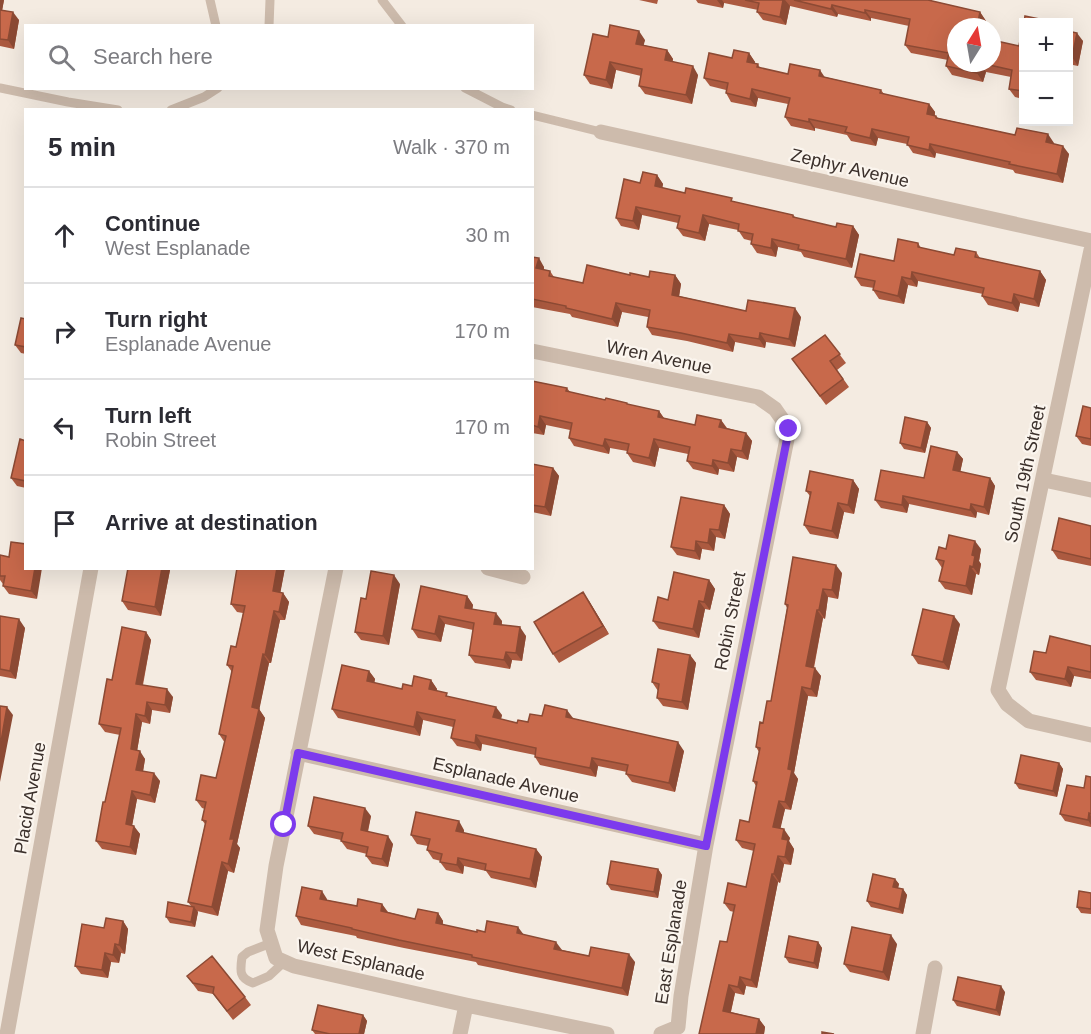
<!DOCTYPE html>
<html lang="en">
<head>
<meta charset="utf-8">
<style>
	:root { --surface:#fff; --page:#f2f2f3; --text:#2b2b33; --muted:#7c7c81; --line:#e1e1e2 }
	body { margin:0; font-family:Helvetica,sans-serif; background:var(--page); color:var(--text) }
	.controls { position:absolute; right:18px; top:18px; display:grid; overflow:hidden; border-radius:0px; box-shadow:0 6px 24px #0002 }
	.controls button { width:54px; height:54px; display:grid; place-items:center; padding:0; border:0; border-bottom:2px solid var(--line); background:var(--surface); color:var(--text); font:30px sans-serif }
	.compass { position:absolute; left:947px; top:18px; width:54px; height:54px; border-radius:50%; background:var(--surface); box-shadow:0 6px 24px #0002; rotate:11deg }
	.stop { position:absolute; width:18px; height:18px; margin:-14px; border:4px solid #7c3aed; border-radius:50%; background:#fff }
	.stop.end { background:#7c3aed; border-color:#fff; box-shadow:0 2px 6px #0008 }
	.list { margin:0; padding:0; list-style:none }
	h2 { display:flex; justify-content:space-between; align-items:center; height:78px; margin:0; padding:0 24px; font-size:26px }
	h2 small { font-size:20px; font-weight:400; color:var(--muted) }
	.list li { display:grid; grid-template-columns:39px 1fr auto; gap:18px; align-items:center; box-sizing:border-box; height:96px; padding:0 24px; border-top:2px solid var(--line) }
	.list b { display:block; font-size:22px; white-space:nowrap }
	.list p { margin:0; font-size:20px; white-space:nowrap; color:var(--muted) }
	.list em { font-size:20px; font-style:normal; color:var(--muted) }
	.icon { flex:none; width:33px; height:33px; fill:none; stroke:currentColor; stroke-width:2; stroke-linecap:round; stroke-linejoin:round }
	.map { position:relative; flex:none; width:1091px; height:1034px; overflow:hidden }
	.search { position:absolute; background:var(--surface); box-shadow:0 6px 24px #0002; left:24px; top:24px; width:510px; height:66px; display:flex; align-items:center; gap:15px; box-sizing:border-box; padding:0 21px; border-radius:0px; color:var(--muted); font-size:22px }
	.panel { position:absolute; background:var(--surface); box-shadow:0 6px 24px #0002; left:24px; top:108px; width:510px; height:462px; border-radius:0px }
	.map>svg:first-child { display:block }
</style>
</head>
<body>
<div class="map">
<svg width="1091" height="1034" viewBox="0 0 1091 1034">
	<rect width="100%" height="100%" fill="#f4ebe1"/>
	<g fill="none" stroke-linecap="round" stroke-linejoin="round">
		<!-- lane -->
		<path stroke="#cdbbac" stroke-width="9" d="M210 0 216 26
			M382 0 402 26
			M269 26 270 0
			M0 88 68 102 118 110
			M465 88 502 107 511 110
			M171 110 204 97 218 88
			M532 115 601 132
			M271 943 248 952 242 957C240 971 239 978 253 983L269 976 284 962"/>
		<!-- street -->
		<path stroke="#cdbbac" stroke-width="15" d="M601 132 1091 241
			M1091 250 998 690 1007 704 1029 721 1091 735
			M532 351 758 397 775 409 789 429 706 845 681 996 678 1027 661 1034
			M1044 480 1091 490
			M336 568 276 866 267 930 276 958 294 966 466 1005 607 1034
			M488 568 523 577
			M298 753 706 845
			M7 1034 91 568
			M460 1034 466 1005
			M923 1034 935 968"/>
	</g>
	<!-- wall -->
	<path fill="#ac5a40" d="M0 0H4L2 10 19 20 14 49 0 46Z
		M639 0H658L657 4Z
		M696 0H928L980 12 986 21 984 27H956V63L1019 46 1023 24V99L1015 97 1009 89 1011 77 986 72 983 82 952 75 946 66 948 60 911 53 905 45 909 26 871 18V21L838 14 837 17 790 6 786 25 763 20 757 12 758 10 724 3 723 8 698 3Z
		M1068 31 1083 41 1078 66 1068 64Z
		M608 37 645 40 643 45 667 50 673 59 672 62 698 75 692 104 645 94 639 86 641 76 616 70 612 89 590 84 584 75Z
		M749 53 755 62 754 63 758 64 760 68 788 74 825 77 881 90 884 94 929 104 935 112V116H936L938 118 1015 135 1054 143V144L1069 154 1063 183 1015 173 1013 170 936 153 935 158 913 153 907 144 878 138 876 146 851 141 847 135 815 128V131L791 126 785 117 788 104 758 98 756 107 731 102 726 93V90L710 86 704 78 732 58Z
		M657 175 663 184 662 188 793 215 796 218 836 227 853 226 859 235 852 268 804 257 801 252 778 247 776 257 757 253 751 244 752 241 744 239 738 230 709 224 705 241 683 236 677 228 678 223 642 215 639 230 621 226 616 218 640 183Z
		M918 243 921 248 954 255 976 252 980 258 1040 271 1046 280 1039 307 1020 303 1018 312 988 305 982 296 983 294 918 281 917 287 908 285 904 304 879 299 873 290 874 288 861 286 855 277 894 261Z
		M532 257 544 267V270L550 271 554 277 583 283 630 275 649 277 675 275 681 284 679 296 746 311 801 317 795 347 766 342 765 348 735 342 733 352 687 341 652 335 647 327 648 317 622 312 618 327 572 317 570 314 532 307Z
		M26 319V354L21 353 15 345Z
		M825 335 846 363 837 370 849 387 826 405 792 359Z
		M532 381 567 388 570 392 659 411 664 418 695 425 721 420 727 428 746 433 752 441 748 460 737 457 734 472 719 469 718 475 693 469 687 461 688 454 659 448 655 467 633 462 627 453V451L610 448 609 454 574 446 569 438 570 430 546 425 544 435 532 433Z
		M1091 408V446L1082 444 1076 436Z
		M927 422 931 428 925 453 904 449 900 443Z
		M26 441V488L17 486 11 478Z
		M957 452 963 459 960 472 990 478 995 486 989 515 977 512 976 518 909 504 907 513 881 508 875 500 924 478Z
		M532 464 553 468 559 476 551 516 532 512Z
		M853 480 859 489 854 514 844 512 838 539 810 534 804 525 810 496 806 491Z
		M724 505 730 514 725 539 716 537 714 551 702 549 700 560 677 555 671 547Z
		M1091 526V566L1058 559 1052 550Z
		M946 549H981L979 561 981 564 979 575 976 574 972 595 945 589 939 581 942 568 936 559Z
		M9 557 37 599 9 594 3 586V584L0 580V558Z
		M128 568H168L170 570 161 616 128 610 122 601Z
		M237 568H285L280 593H283L289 602 285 620H280L271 663H269L259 709 265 718 237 844 240 848 234 873 228 871 218 916 197 911 198 912 195 927 170 923 166 917 191 906 188 902 205 824 202 820 205 809 202 808 196 800 216 778 225 743 219 734 232 672 227 665 236 647 243 613 237 612 231 604Z
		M842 573 838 599 828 597 825 619 823 618 814 668 821 676 817 697 808 696 794 773 798 779 791 810 785 809 780 828 790 838 789 841 794 849 791 865 784 864 780 883 778 882 757 988 746 986 744 995 735 993 731 1012 759 1019 765 1027 764 1034H699L727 942 734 912 730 911 724 903 746 887 754 851 742 848 736 840 749 822 756 786 753 781 759 752 756 747 771 701 787 608 785 604Z
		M709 580 715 589 710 610 705 609 699 638 659 629 653 621 668 600Z
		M400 584 389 645 361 640 355 632 366 599Z
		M467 596 473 605 472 610 502 621V625L526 636 522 661 512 660 510 669 475 663 469 655 473 630 445 624 441 642 418 638 412 629Z
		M589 601 609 634 559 663 553 654Z
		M0 616 25 628 16 679 0 676Z
		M960 624 949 670 918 664 912 655Z
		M146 632 151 640 143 685 173 697 170 713 152 710 150 724 142 722 137 751 145 759 143 771 160 781 155 803 137 799 132 825 140 834 136 855 102 849 96 841 120 735 105 732 99 724 112 680Z
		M1091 646V679L1074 676 1071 687 1036 680 1030 672 1046 653Z
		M690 655 696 663 688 710 663 706 657 698 658 691 652 682Z
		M369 671 375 679 374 683 402 689 431 680 437 689 436 691 450 697 502 715 501 719 517 723 528 722 542 716 573 718V719L684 751 675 792 632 782 626 774 627 772 598 766 596 777 540 765 535 757V755L482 744 481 751 457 746 451 738 453 727 423 720 420 736 338 718 332 709Z
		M1059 763 1063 769 1057 797 1019 789 1015 783Z
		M1091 777V827L1065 821 1060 814 1084 788Z
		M371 816 368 832 393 844 388 867 372 864 366 856 367 854 347 849 341 841V840L314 834 308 826Z
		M464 830V833L536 849 542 857 536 888 491 878 486 871 464 866 463 874 446 870 440 862 441 861 433 859 427 850 428 846 417 844 411 835Z
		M658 869 662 875 658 898 611 890 607 884Z
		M895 879 899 884 898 888 903 889 907 895 903 914 871 907 867 901Z
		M1091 893V914L1081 913 1077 907Z
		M327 899V900L357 906 382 904 388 912 415 919 438 913 443 921V925L477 932 524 935 562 950 589 956 635 962 628 996 478 965 476 962 404 948 357 938 356 936 301 925 296 916Z
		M123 921 128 929 125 954 121 953 119 963 111 962 108 978 81 974 75 966 104 928Z
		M818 942 822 948 818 969 789 963 785 957Z
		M897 944 889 981 850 972 844 964Z
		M187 976 245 997 251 1005 233 1020 213 994 198 991Z
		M1005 992 1000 1016 957 1006 953 1000Z
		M363 1015 367 1021 364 1034H315L312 1030Z"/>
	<!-- shaded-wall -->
	<path fill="#8c4a34" d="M0 0H4L1 17 0 16Z
		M717 0H722L724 3 723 8Z
		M783 0H785L790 6 786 25 780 17Z
		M832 5 838 14 837 17 831 9Z
		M865 10 871 18V21L865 13Z
		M13 12 19 20 14 49 8 40Z
		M980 12 986 21 984 27H977Z
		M639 31 645 40 642 52 636 44Z
		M1077 33 1083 41 1078 66 1072 57Z
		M667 50 673 59 671 69 665 60Z
		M749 53 755 62 753 70 747 62Z
		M610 62 616 70 612 89 606 80Z
		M980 63 986 72 983 82 977 73Z
		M693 66 698 75 692 104 686 95Z
		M820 70 826 79 819 76Z
		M752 89 758 98 756 107 750 99Z
		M929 104 935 112 933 122 927 114Z
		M809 119 815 128V131L809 122Z
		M872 129 878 138 876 146 870 138Z
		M1048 134 1054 143 1052 151 1046 142Z
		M930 144 936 153 935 158 929 150Z
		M1063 146 1069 154 1063 183 1057 174Z
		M657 175 663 184 661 195 655 186Z
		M636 207 642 215 639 230 633 221Z
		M703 215 709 224 705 241 699 233Z
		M853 226 859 235 852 268 846 259Z
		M772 239 778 247 776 257 771 248Z
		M539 258 544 267 542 277 536 268Z
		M1040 271 1046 280 1039 307 1034 299Z
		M912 272 918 281 917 287 911 279Z
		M675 275 681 284 678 303 672 295Z
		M902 277 908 285 904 304 898 296Z
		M1014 294 1020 303 1018 312 1012 303Z
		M616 303 622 312 618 327 612 319Z
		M795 308 801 317 795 347 789 339Z
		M760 333 766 342 765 348 759 339Z
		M729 334 735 342 733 352 727 343Z
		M659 411 665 420 658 417Z
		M540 416 546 425 544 435 538 427Z
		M721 420 727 429 719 427Z
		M927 422 931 428 925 453 921 448Z
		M746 433 752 441 748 460 742 451Z
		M605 439 610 448 609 454 603 446Z
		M654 439 659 448 655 467 649 458Z
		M731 449 737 457 734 472 728 463Z
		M957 452 963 459 959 478 953 470Z
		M713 460 719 469 718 475 712 466Z
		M553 468 559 476 551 516 545 507Z
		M990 478 995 486 989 515 984 507Z
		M853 480 859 489 854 514 848 505Z
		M903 496 909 504 907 513 902 505Z
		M838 503 844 512 838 539 832 531Z
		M971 504 977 512 976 518 970 510Z
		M724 505 730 514 725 539 719 530Z
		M710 529 716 537 714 551 708 543Z
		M696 541 702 549 700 560 695 551Z
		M975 541 981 549 979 561 981 564 979 575 973 567 972 555Z
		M836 565 842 573 838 599 832 590Z
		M970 566 976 574 972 595 966 586Z
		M35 568H42L37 599 31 591Z
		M162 568H168L170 570 161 616 155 607Z
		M277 568H285L279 600 273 591Z
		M394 575 400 584 389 645 383 636Z
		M709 580 715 589 710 610 704 602Z
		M823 589 828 597 825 619 819 610Z
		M583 592 589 601 609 634 603 626Z
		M283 593 289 602 285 620 279 612Z
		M467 596 473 605 471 617 465 608Z
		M699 601 705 609 699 638 693 629Z
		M817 610 823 618 812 675 806 666Z
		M274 611 280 620 271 663 265 655Z
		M496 613 502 621 500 632 494 624Z
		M439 616 445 624 441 642 435 634Z
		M954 616 960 624 949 670 943 662Z
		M19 619 25 628 16 679 10 671Z
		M520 627 526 636 522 661 516 653Z
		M146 632 151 640 141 692 136 684Z
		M506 652 512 660 510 669 504 660Z
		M263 654 269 663 258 716 252 707Z
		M690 655 696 663 688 710 682 702Z
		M1068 667 1074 676 1071 687 1065 679Z
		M815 668 821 676 817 697 811 689Z
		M369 671 375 679 373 690 367 681Z
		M431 680 437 689 435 698 429 689Z
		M802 687 808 696 794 773 798 779 791 810 785 802 788 769Z
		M167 689 173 697 170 713 165 705Z
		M147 702 152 710 150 724 145 716Z
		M7 707 13 715 0 782V747Z
		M496 707 502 715 499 726 493 717Z
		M259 709 265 718 237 844 240 848 234 873 228 864 230 839Z
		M567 710 573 718 572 726 566 717Z
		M417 712 423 720 420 736 414 727Z
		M136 714 142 722 136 757 131 749Z
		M476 735 482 744 481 751 475 743Z
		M678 742 684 751 675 792 669 783Z
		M140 751 145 759 142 778 136 770Z
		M592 758 598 766 596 777 590 768Z
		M1059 763 1063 769 1057 797 1053 791Z
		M154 773 160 781 155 803 150 795Z
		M132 791 137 799 131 832 126 824Z
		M779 801 785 809 779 835 773 827Z
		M365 808 371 816 366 838 361 830Z
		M1089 813 1091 816V825L1088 820Z
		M459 821 464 830 462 840 456 831Z
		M134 826 140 834 136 855 130 847Z
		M784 829 790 838 789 841 794 849 791 865 785 857 782 839Z
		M388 836 393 844 388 867 382 859Z
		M536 849 542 857 536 888 530 879Z
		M778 856 784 864 780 883 774 874Z
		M458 858 464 866 463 874 457 865Z
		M222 862 228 871 218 916 212 907Z
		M658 869 662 875 658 898 654 892Z
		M772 874 778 882 757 988 751 980Z
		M895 879 899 884 897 892 893 887Z
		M903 889 907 895 903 914 899 909Z
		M322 891 327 899 326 907 320 899Z
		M382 904 388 913 381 911Z
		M194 907 198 912 195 927 191 922Z
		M438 913 443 921 441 931 436 923Z
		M123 921 128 929 125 954 119 945Z
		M518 927 524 935 517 933Z
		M891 935 897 944 889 981 883 972Z
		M556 942 562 950 554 949Z
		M818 942 822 948 818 969 814 963Z
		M115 944 121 953 119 963 113 955Z
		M105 953 111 962 108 978 102 970Z
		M629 954 635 962 628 996 622 988Z
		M740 977 746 986 744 995 738 987Z
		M729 985 735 993 729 1019 723 1011Z
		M1001 986 1005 992 1000 1016 996 1010Z
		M363 1015 367 1021 364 1034H359Z
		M759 1019 765 1027 764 1034H756Z"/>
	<!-- building -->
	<path fill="#c8694b" stroke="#8c4a34" stroke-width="1.5" d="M745 0H783L780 17 757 12 759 3Z
		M794 0H928L980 12 977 27H956V63H992V40L1019 46 1023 24V91L1009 89 1012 70 980 63 977 73 946 66 949 53 905 45 910 19 865 10V13L832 5 831 9Z
		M0 10 13 12 8 40 0 39Z
		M1025 16 1054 22H1024Z
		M610 25 639 31 636 44 667 50 665 60 693 66 686 95 639 86 642 69 610 62 606 80 584 75 593 34 608 37Z
		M1068 31 1077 33 1072 57H1068Z
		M734 50 749 53 747 62 758 64 757 67 788 74 790 64 820 70 819 76 881 90 880 93 929 104 927 114 936 116V118L1015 135 1017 128 1048 134 1046 142 1063 146 1057 174 1009 164 1010 162 930 144 929 150 907 145 909 137 872 129 870 138 845 132 847 127 809 119V122L785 117 790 98 752 89 750 99 726 93 728 83 704 78 709 53 732 58Z
		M643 172 657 175 655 186 685 193 686 188 732 198 731 201 793 215V217L836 227 837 223 853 226 846 259 798 249 799 245 772 239 771 248 751 244 753 234 738 231 739 224 703 215 699 233 677 228 680 216 636 207 633 221 616 218 624 179 640 183Z
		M898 239 918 243V247L954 255 956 248 976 252 975 257 1040 271 1034 299 1014 294 1012 303 982 296 984 288 912 272 911 279 902 277 898 296 873 290 875 281 855 277 860 254 894 261Z
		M532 257 539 258 536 268 550 271 549 276 583 283 587 265 630 275V273L649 277 650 271 675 275 672 295 746 311 748 300 795 308 789 339 760 333 759 339 729 334 727 343 681 333 647 327 650 310 616 303 612 319 566 308V306L532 299Z
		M21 318 26 319V347L15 345Z
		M825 335 840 354 830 361 843 379 820 396 792 359Z
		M532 381 567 388 566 391 605 400 606 398 627 403V404L659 411 658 417 695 425 697 415 721 420 719 427 746 433 742 451 731 449 728 463 713 460 712 466 687 461 690 447 654 439 649 458 627 453 629 444 605 439 603 446 569 438 572 423 540 416 538 427 532 425Z
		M1083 406 1091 408V439L1076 436Z
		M905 417 927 422 921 448 900 443Z
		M20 439 26 441V481L11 478Z
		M931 446 957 452 953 470 990 478 984 507 971 504 970 510 903 496 902 505 875 500 881 470 924 478Z
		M532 464 553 468 545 507 532 505Z
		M810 471 853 480 848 505 838 503 832 531 804 525 811 492 806 491Z
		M681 497 724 505 719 530 710 529 708 543 696 541 695 551 671 547Z
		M1059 518 1091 526V559L1052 550Z
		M949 535 975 541 972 555 975 556 973 567 970 566 966 586 939 581 944 561 936 559 939 547 946 549Z
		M11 542 26 544V568H35L31 591 3 586 5 576H0V555L9 557Z
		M793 557 836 565 832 590 823 589 819 610H817L806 666 815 668 811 689 802 687 788 769 792 770 785 802 779 801 773 827 784 829 782 839 788 840 785 857 778 856 774 874H772L751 980 740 977 738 987 729 985 723 1011 759 1019 756 1034H699L720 941 727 942 735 905 724 903 728 883 746 887 755 844 736 840 740 820 749 822 757 782 753 781 760 748 756 747 760 722 763 723 767 701H771L788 605 785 604Z
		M128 568H162L155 607 122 601Z
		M237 568H277L273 591 283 593 279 612 274 611 265 655 263 654 252 707 259 709 230 839H234L228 864 222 862 212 907 188 902 206 821 202 820 206 802 196 800 201 775 216 778 226 736 219 734 233 666 227 665 231 646 236 647 245 606 231 604Z
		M371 571 394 575 383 636 355 632 361 598 366 599Z
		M674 572 709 580 704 602 699 601 693 629 653 621 658 597 668 600Z
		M421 586 467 596 465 608 496 613 494 624 520 627 516 653 506 652 504 660 469 655 474 623 439 616 435 634 412 629Z
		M583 592 603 626 553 654 534 622Z
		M923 609 954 616 943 662 912 655Z
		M0 616 19 619 10 671 0 669Z
		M122 627 146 632 136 684 167 689 165 705 147 702 145 716 136 714 131 749 140 751 136 770 154 773 150 795 132 791 126 824 134 826 130 847 96 841 103 802H105L121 728 99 724 107 679 112 680Z
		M1050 636 1091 646V672L1068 667 1065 679 1030 672 1034 651 1046 653Z
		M658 649 690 655 682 702 657 698 659 684 652 682Z
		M342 665 369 671 367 681 402 689 403 684 412 686 414 676 431 680 429 689 447 693 446 696 496 707 493 717 517 723 518 720 528 722 530 714 542 716 545 705 567 710 566 717 678 742 669 783 626 774 628 765 592 758 590 768 535 757 536 748 476 735 475 743 451 738 455 720 417 712 414 727 332 709Z
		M0 706 7 707 0 747Z
		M1021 755 1059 763 1053 791 1015 783Z
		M1086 776 1091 777V814L1089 813 1088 820 1060 814 1067 785 1084 788Z
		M314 797 365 808 361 830 388 836 382 859 366 856 368 847 341 841 343 833 308 826Z
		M416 812 459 821 456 831 536 849 530 879 485 870 486 864 458 858 457 865 440 862 442 854 427 850 430 839 411 835Z
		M611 861 658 869 654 892 607 884Z
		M873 874 895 879 893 887 903 889 899 909 867 901Z
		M302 887 322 891 320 899 357 906 358 899 382 904 381 911 415 919 418 909 438 913 436 923 477 932V930L485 932 487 921 518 927 517 933 556 942 554 949 589 956 591 947 629 954 622 988 472 957V955L399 940 352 929V928L296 916Z
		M1079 891 1091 893V909L1077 907Z
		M168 902 194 907 191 922 166 917Z
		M106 918 123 921 119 945 115 944 113 955 105 953 102 970 75 966 82 924 104 928Z
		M852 927 891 935 883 972 844 964Z
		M789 936 818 942 814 963 785 957Z
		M212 956 245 997 227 1011 213 993 214 987 193 983 187 976Z
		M958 977 1001 986 996 1010 953 1000Z
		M318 1005 363 1015 359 1034H330L312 1030Z
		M822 1032 834 1034H822Z"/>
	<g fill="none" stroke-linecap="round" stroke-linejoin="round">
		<!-- route -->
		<path stroke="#7c3aed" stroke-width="8" d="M284 825 298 753 706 846 789 429"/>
	</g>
	<g text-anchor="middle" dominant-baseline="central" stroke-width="4.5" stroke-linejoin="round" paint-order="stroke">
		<!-- street labels -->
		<g font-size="18" fill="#3b302b" stroke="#fbf5ee">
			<text transform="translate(850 168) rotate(13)">Zephyr Avenue</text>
			<text transform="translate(659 357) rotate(12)">Wren Avenue</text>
			<text transform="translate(1025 474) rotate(-78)">South 19th Street</text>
			<text transform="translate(730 621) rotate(-79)">Robin Street</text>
			<text transform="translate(506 780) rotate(13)">Esplanade Avenue</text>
			<text transform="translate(30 798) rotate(-80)">Placid Avenue</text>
			<text transform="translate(671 942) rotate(-81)">East Esplanade</text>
			<text transform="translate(361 960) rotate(13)">West Esplanade</text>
		</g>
	</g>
</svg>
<div class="controls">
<button>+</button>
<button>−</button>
</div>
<svg class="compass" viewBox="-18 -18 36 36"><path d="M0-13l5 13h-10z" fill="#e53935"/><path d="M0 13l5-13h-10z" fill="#7c7c81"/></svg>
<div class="stop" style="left:284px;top:825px"></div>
<div class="stop end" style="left:789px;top:429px"></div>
<div class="search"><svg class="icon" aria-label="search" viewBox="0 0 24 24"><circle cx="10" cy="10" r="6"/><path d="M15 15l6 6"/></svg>Search here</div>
<section class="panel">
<h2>5 min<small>Walk · 370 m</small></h2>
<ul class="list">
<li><svg class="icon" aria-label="ahead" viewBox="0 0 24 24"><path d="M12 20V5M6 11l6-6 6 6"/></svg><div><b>Continue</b><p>West Esplanade</p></div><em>30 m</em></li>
<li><svg class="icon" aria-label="right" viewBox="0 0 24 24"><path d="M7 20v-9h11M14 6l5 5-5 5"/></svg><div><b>Turn right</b><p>Esplanade Avenue</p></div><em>170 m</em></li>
<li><svg class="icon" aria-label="left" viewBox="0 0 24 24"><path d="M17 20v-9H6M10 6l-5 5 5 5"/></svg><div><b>Turn left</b><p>Robin Street</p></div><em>170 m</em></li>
<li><svg class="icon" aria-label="arrive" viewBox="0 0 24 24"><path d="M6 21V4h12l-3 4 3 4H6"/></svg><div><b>Arrive at destination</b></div></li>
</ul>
</section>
</div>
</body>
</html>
